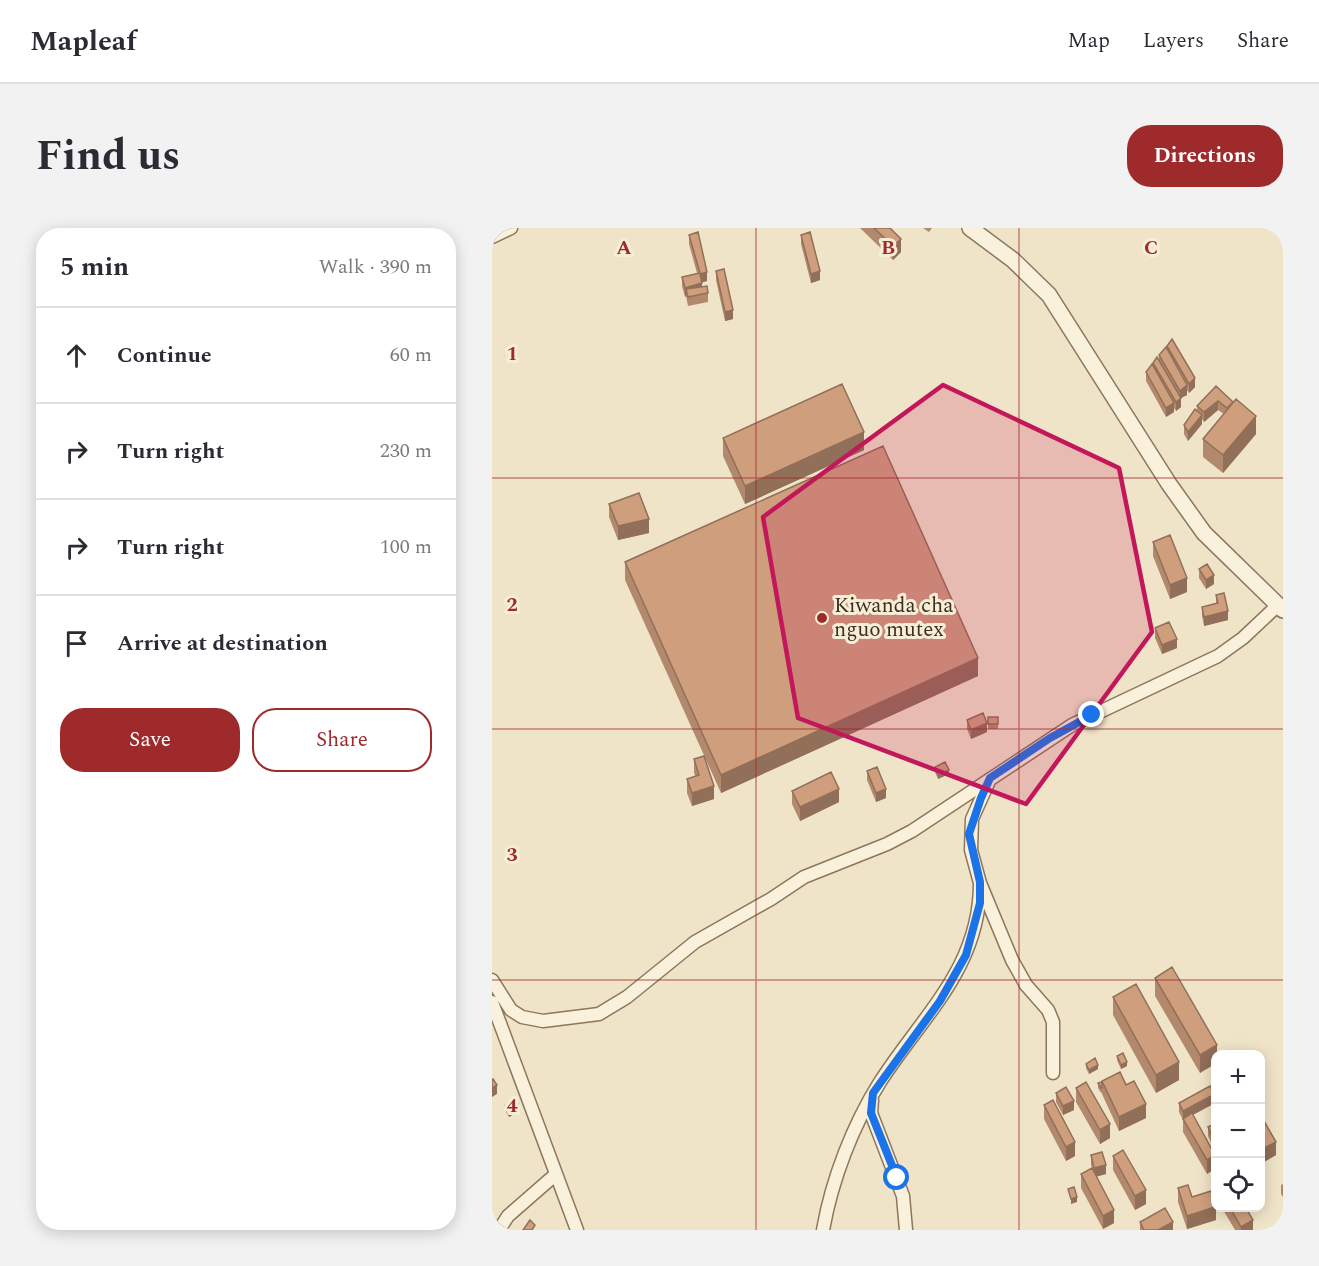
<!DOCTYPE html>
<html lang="en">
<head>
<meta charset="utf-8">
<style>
	:root { --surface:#fff; --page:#f2f2f3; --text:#2b2b33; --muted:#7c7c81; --line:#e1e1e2; --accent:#9e2a2b }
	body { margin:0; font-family:Spectral,serif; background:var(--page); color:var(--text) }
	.controls { position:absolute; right:18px; bottom:18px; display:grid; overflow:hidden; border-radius:12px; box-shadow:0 3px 15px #0003 }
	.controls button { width:54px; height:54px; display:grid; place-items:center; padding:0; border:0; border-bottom:2px solid var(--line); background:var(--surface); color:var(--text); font:30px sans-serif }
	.stop { position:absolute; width:18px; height:18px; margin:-14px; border:4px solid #1a73e8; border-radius:50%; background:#fff }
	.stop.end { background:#1a73e8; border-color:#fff; box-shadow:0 2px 6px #0008 }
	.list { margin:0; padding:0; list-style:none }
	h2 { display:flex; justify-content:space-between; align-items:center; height:78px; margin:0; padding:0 24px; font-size:26px }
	h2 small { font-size:20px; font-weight:400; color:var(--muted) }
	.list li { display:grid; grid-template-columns:39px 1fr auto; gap:18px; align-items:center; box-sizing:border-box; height:96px; padding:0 24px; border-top:2px solid var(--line) }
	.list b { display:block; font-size:22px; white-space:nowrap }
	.list em { font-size:20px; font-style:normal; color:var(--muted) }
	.actions { display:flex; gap:12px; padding:18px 24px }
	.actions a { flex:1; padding:14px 0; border:2px solid var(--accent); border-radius:24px; text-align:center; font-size:21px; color:var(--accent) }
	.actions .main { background:var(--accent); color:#fff }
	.icon { flex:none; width:33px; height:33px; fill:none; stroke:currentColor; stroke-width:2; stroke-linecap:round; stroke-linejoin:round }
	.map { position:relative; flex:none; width:791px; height:1002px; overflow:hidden; border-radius:24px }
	header { display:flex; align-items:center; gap:36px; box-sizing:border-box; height:84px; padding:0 30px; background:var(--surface); border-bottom:2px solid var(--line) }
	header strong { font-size:28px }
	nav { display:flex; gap:33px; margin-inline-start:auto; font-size:21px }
	.intro { display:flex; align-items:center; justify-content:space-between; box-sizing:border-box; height:144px; padding:0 36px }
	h1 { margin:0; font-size:42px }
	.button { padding:15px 27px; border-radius:24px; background:var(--accent); color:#fff; font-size:21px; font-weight:700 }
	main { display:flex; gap:36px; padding:0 36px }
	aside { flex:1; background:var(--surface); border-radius:24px; box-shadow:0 3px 15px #0003 }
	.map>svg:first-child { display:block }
</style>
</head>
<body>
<header>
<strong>Mapleaf</strong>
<nav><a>Map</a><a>Layers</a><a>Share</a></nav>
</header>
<div class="intro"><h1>Find us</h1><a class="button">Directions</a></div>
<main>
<aside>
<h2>5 min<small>Walk · 390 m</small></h2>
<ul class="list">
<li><svg class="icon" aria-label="ahead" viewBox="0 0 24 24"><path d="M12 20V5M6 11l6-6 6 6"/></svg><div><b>Continue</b></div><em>60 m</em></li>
<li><svg class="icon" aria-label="right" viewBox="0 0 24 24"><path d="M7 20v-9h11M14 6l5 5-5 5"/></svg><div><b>Turn right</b></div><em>230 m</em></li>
<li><svg class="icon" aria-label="right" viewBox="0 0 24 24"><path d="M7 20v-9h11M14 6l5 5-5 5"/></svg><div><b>Turn right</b></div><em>100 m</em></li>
<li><svg class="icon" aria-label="arrive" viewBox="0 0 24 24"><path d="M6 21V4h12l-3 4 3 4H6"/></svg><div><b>Arrive at destination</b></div></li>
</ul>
<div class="actions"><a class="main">Save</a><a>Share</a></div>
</aside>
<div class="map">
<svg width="791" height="1002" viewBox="0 0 791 1002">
	<rect width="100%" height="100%" fill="#f0e4c8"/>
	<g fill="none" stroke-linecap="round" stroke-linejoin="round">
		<defs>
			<path id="minor" d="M0 9 19 0
				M498 551 480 591 479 622 488 655 520 732 534 757 556 782 561 794V845
				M0 752 19 782 30 789 51 793 107 786 135 769 203 714 279 671 312 649 395 616 420 603 580 497 726 428 751 410 785 378
				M0 774 85 1002
				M380 872 379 885 411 968 414 1002
				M7 1002 16 988 63 947
				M331 1002C340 951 361 897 388 854 431 787 488 740 488 655"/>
			<path id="tertiary" d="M478 0 521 32 557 67 677 256 712 305 791 382"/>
		</defs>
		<!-- minor casing -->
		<use href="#minor" stroke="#8d765c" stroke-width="15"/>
		<!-- tertiary casing -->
		<use href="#tertiary" stroke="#8d765c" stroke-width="18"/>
		<!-- minor -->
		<use href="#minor" stroke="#faf1dc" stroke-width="12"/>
		<!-- tertiary -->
		<use href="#tertiary" stroke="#faf1dc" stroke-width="15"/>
	</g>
	<!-- wall -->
	<path fill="#b2896c" d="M368 0H398L409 24 401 32Z
		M431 0H440L437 4Z
		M197 7 215 53 210 54V58L216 65V74L196 78 194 68 193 69 190 58V49L205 45 197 16Z
		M309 7 328 52 319 55 309 16Z
		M224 43 241 91 233 93 224 52Z
		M675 118 703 159 697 165 695 162V167L689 170V179L684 183 682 180V184L674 189 654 153V144L661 138V135L667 131V127L675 121Z
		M724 158 741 176 764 206 731 245 711 229V211L732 186 726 182 712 194 710 191V196L696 213 692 206V197L705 183V178Z
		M231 210 372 222 253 276 231 228Z
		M117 276 157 305 126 312 117 289Z
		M661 314 695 364 678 371 661 328Z
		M133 334 486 448 229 565 133 352Z
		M707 341 722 356 714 361 707 350Z
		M724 367 736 392 712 398 710 388V379L724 375Z
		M663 400 685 420 670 426 663 410Z
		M496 489H506V501H496Z
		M475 492 495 504 479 511 475 501Z
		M202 531 222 571 200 578 195 565V551L204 549 202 545Z
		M443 539 457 546 446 551 443 544Z
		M375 543 394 570 384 574 375 552Z
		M300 563 347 574 308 593 300 576Z
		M663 750 725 826 708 845 663 768Z
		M621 769 687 852 664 865 621 787Z
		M625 828 635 838 629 841 625 832Z
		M594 836 606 841 597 846 594 840Z
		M628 844 654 890 627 903 610 866V864L609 865 606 860V855Z
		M584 860 618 910 608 916 584 874Z
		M564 865 582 882 571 887 564 874Z
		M687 875H723L701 887 723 927 715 946 691 904V892L687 884Z
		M552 877 583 928 574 933 552 891Z
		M13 878 27 883 17 889 13 882Z
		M768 886 784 927 772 934 768 927Z
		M723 896V923L716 908V899Z
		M599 927 614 946 604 949 622 995 611 1001 589 960V946L600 941 599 936Z
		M621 928 654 976 643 982 621 942Z
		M791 956V969L789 966V957Z
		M686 960 700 969 724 980V992L695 1001 686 974Z
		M730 980H754L761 1002H743Z
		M648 994 681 1002H648Z"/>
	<!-- shaded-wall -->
	<path fill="#916f58" d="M409 11V24L401 32V18Z
		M328 43V52L319 55V46Z
		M215 44V53L208 55V46Z
		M210 55V64L194 61V68L193 69V60Z
		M241 82V91L233 93V84Z
		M703 150V159L697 165V156Z
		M695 157V167L689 170V179L684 183V174L688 171V163Z
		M726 173V182L712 194V184Z
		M682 175V184L674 189V180Z
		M710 187V196L696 213V204Z
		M764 188V206L731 245V227Z
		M372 204V222L253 276V258Z
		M157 291V305L126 312V298Z
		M722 347V356L714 361V352Z
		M695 350V364L678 371V357Z
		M736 383V392L712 398V389Z
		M685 411V420L670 426V417Z
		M486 430V448L229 565V547Z
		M495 495V504L479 511V502Z
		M457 542V546L446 551V547Z
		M222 558V571L200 578V565Z
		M347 561V574L308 593V579Z
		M394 561V570L384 574V565Z
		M725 817V826H723V836L708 845V827Z
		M635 834V838L629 841V837Z
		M687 834V852L664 865V847Z
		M606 837V841L597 846V842Z
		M5 857V866L0 869V860Z
		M723 866V875L691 892V883Z
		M582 873V882L571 887V878Z
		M654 876V890L627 903V889Z
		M27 878V883L17 889V884Z
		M618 896V910L608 916V902Z
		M583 914V928L574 933V919Z
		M784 914V927L772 934V920Z
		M723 927V941L715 946V932Z
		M614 937V946L602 949V940Z
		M654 962V976L643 982V968Z
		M585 969V974L579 976V971Z
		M723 979 724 980V992L695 1001V988Z
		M622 982V995L611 1001V988Z
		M761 992V1002H749V999Z
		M681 994V1002H666Z"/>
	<!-- building -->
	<path fill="#cf9f7d" stroke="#916f58" stroke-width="1.5" d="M382 0H398L409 11 401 18Z
		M206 4 215 44 208 46 210 55 193 60 190 49 208 45 197 7Z
		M318 4 328 43 319 46 309 7Z
		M232 41 241 82 233 84 224 43Z
		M215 58 216 65 196 69 194 61Z
		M680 111 703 150 697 156 675 118Z
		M674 119 695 157 688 163 667 127Z
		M665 129 689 170 684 174 661 135Z
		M660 136 682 175 674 180 654 144Z
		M350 156 372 204 253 258 231 210Z
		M724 158 741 174 735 180 726 173 712 184 705 178Z
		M744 171 764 188 731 227 711 211Z
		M703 181 710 187 696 204 692 197Z
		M391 218 486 430 229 547 133 334Z
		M147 265 157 291 126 298 117 276Z
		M678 307 695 350 678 357 661 314Z
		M715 336 722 347 714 352 707 341Z
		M732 365 736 383 712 389 710 379 726 375 724 367Z
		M677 394 685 411 670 417 663 400Z
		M491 485 495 495 479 502 475 492Z
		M496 489H506V496H496Z
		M212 528 222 558 200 565 195 551 207 547 202 531Z
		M453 534 457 542 446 547 443 539Z
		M385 539 394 561 384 565 375 543Z
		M339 544 347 561 308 579 300 563Z
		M680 739 725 817 708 827 663 750Z
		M644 756 687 834 664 847 621 769Z
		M631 825 635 834 629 837 625 828Z
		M603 830 606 837 597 842 594 836Z
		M628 844 634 857 642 853 654 876 627 889 610 853Z
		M1 851 5 857 0 860V852Z
		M594 854 618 896 608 902 584 860Z
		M610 854V860H609L606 855Z
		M718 858 723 866 691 883 687 875Z
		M574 859 582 873 571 878 564 865Z
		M23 872 27 878 17 884 13 878Z
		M561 872 583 914 574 919 552 877Z
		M700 885 723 927 715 932 691 891Z
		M768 886 784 914 772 920 768 913Z
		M723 896V914L716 899Z
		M631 922 654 962 643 968 621 928Z
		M610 924 614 937 602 940 599 927Z
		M600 940 622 982 611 988 589 946Z
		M696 957 700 969 719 963 723 979 695 988 686 960Z
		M582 959 585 969 579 971 576 961Z
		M673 980 681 994 666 1002H652L648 994Z
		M738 980H754L761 992 749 999Z
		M38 992 43 997 40 1002H31Z"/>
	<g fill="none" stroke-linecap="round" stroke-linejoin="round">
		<!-- route -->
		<path stroke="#1a73e8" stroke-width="8" d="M405 950 379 885 381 865 448 773 474 727 488 675V654L477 606 489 570 498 550 558 510 600 487"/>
	</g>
	<!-- marked area -->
	<path fill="#c2185b" fill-opacity="0.2" stroke="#c2185b" stroke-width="4.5" stroke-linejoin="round" d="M451 157 627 240 660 404 534 576 306 490 271 289Z"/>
	<!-- grid -->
	<path fill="none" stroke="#9e2a2b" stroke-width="1.5" stroke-opacity="0.55" d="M264 0V1002M527 0V1002M0 250H791M0 501H791M0 752H791"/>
	<!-- markers -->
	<circle fill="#9e2a2b" stroke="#f7eed8" stroke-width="2" cx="330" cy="390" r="6"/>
	<g text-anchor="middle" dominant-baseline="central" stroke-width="6" stroke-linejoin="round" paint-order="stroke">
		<!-- poi labels -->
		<g font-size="21" fill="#3d2e20" stroke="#f7eed8" text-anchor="start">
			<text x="342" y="378">Kiwanda cha<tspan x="342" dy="24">nguo mutex</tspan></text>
		</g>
	</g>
	<g font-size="20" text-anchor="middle" font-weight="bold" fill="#9e2a2b" stroke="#f7eed8" stroke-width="6" stroke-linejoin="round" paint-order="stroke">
		<text x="132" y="26">A</text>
		<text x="396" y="26">B</text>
		<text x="659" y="26">C</text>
		<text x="20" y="132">1</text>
		<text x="20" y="383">2</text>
		<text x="20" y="633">3</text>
		<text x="20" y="884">4</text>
	</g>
</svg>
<div class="controls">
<button>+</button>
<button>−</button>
<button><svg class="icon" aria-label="locate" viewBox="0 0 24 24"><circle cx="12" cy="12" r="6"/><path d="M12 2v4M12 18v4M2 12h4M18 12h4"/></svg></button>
</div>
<div class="stop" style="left:405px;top:950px"></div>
<div class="stop end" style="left:600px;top:487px"></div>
</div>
</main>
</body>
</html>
